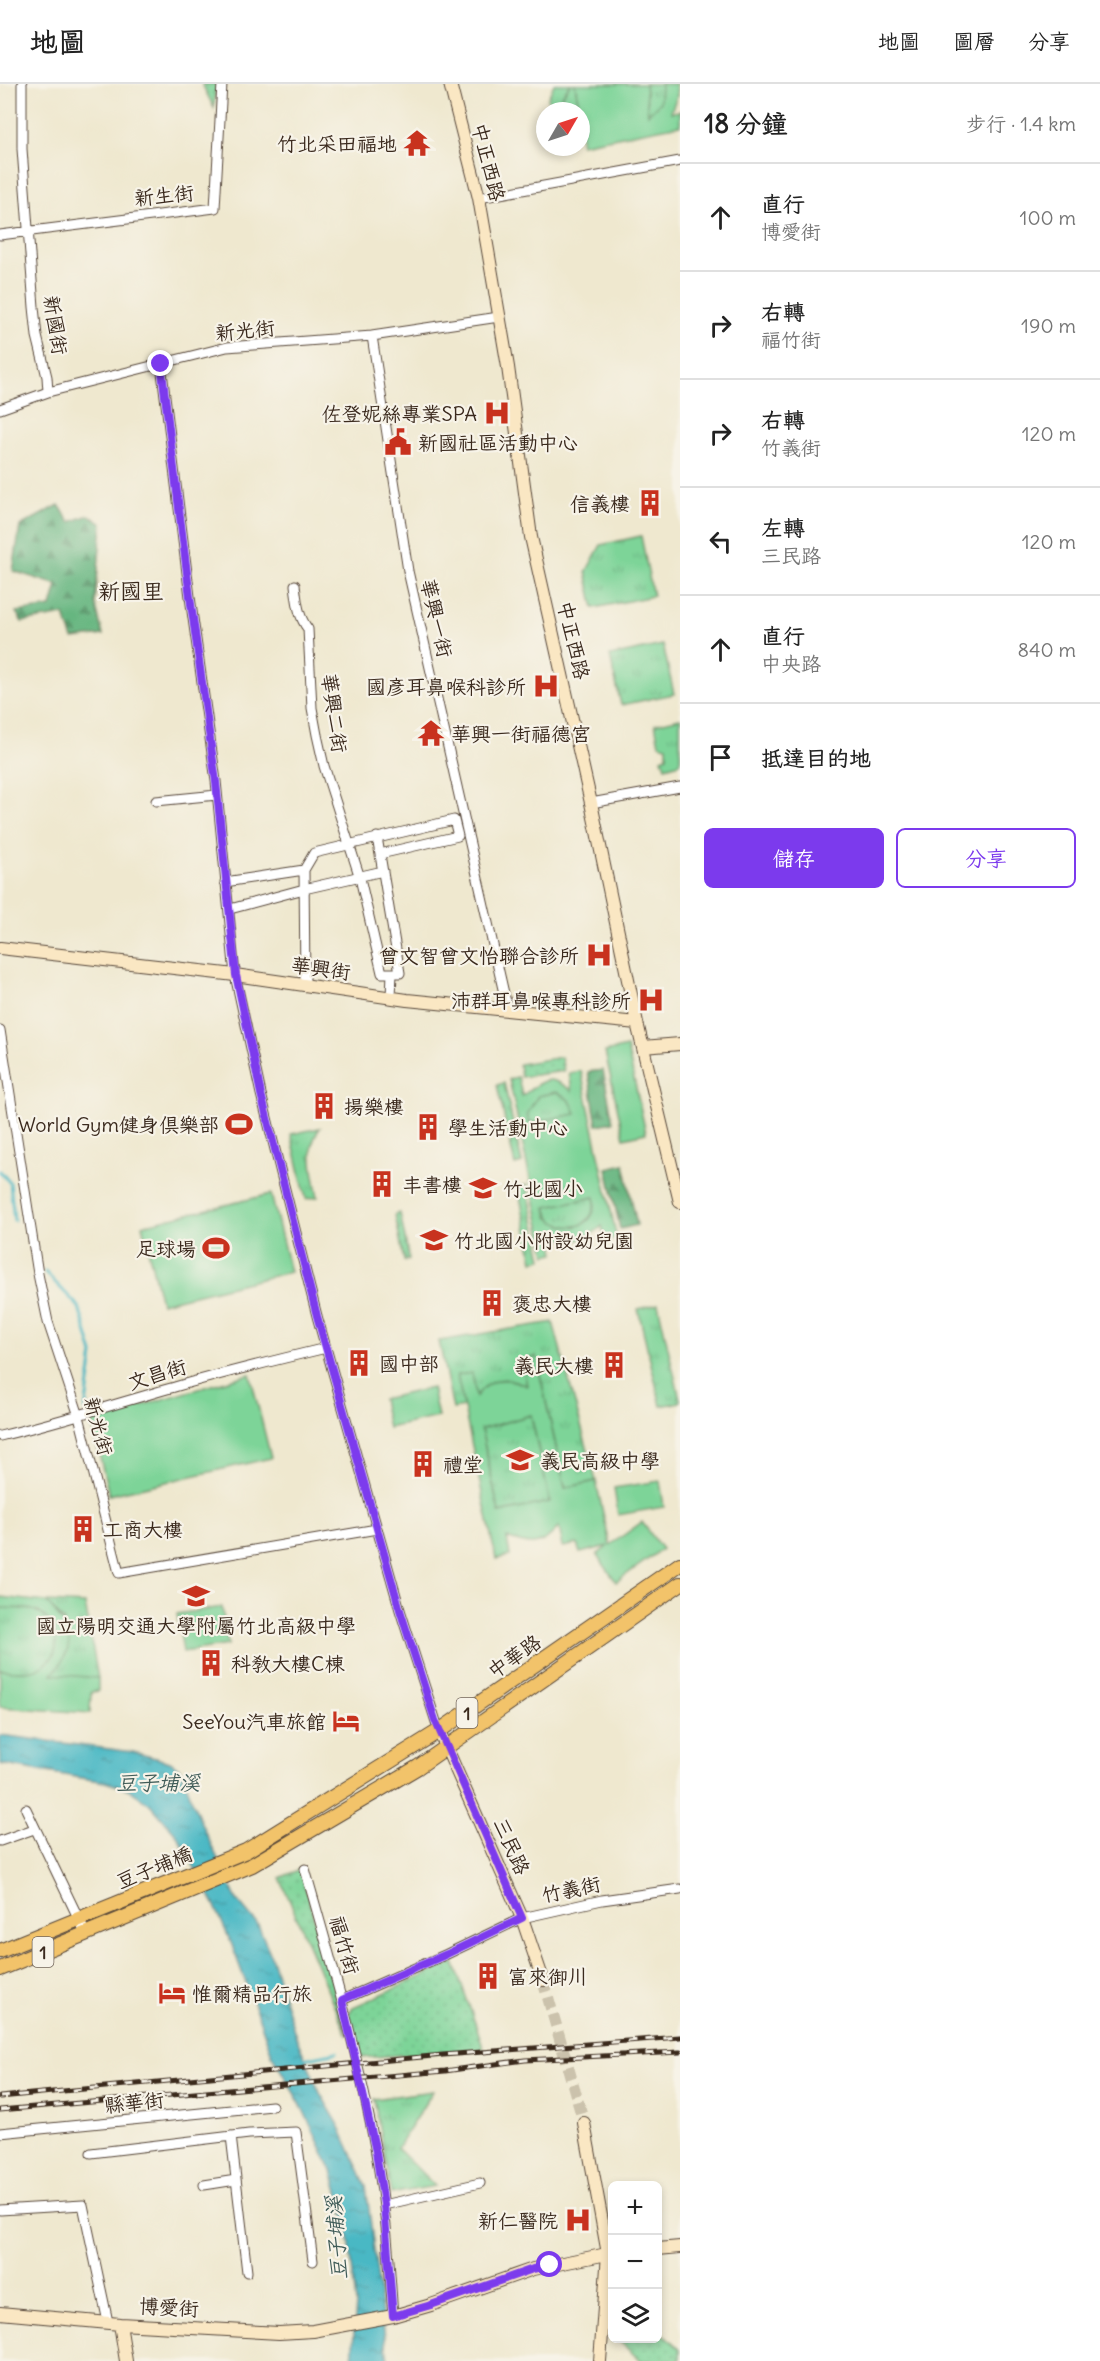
<!DOCTYPE html>
<html lang="zh-TW">
<head>
<meta charset="utf-8">
<style>
	:root { --surface:#fff; --page:#f6f6f6; --text:#222; --muted:#767676; --line:#e0e0e0; --accent:#7c3aed }
	body { margin:0; font-family:Delius,"LXGW WenKai TC",sans-serif; background:var(--page); color:var(--text) }
	.controls { position:absolute; right:18px; bottom:18px; display:grid; overflow:hidden; border-radius:9px; box-shadow:0 3px 9px #0003 }
	.controls button { width:54px; height:54px; display:grid; place-items:center; padding:0; border:0; border-bottom:2px solid var(--line); background:var(--surface); color:var(--text); font:30px sans-serif }
	.compass { position:absolute; left:536px; top:18px; width:54px; height:54px; border-radius:50%; background:var(--surface); box-shadow:0 3px 9px #0003; rotate:51deg }
	.stop { position:absolute; width:18px; height:18px; margin:-14px; border:4px solid #7c3aed; border-radius:50%; background:#fff }
	.stop.end { background:#7c3aed; border-color:#fff; box-shadow:0 2px 6px #0008 }
	.list { margin:0; padding:0; list-style:none }
	h2 { display:flex; justify-content:space-between; align-items:center; height:78px; margin:0; padding:0 24px; font-size:26px }
	h2 small { font-size:20px; font-weight:400; color:var(--muted) }
	.list li { display:grid; grid-template-columns:39px 1fr auto; gap:18px; align-items:center; box-sizing:border-box; height:108px; padding:0 24px; border-top:2px solid var(--line) }
	.list b { display:block; font-size:22px; white-space:nowrap }
	.list p { margin:0; font-size:20px; white-space:nowrap; color:var(--muted) }
	.list em { font-size:20px; font-style:normal; color:var(--muted) }
	.actions { display:flex; gap:12px; padding:18px 24px }
	.actions a { flex:1; padding:14px 0; border:2px solid var(--accent); border-radius:9px; text-align:center; font-size:21px; color:var(--accent) }
	.actions .main { background:var(--accent); color:#fff }
	.icon { flex:none; width:33px; height:33px; fill:none; stroke:currentColor; stroke-width:2; stroke-linecap:round; stroke-linejoin:round }
	.map { position:relative; flex:none; width:680px; height:2277px; overflow:hidden }
	header { display:flex; align-items:center; gap:36px; box-sizing:border-box; height:84px; padding:0 30px; background:var(--surface); border-bottom:2px solid var(--line) }
	header strong { font-size:28px }
	nav { display:flex; gap:33px; margin-inline-start:auto; font-size:21px }
	main { display:flex }
	aside { flex:1; background:var(--surface) }
	.map>svg:first-child { display:block }
</style>
</head>
<body>
<header>
<strong>地圖</strong>
<nav><a>地圖</a><a>圖層</a><a>分享</a></nav>
</header>
<main>
<div class="map">
<svg width="680" height="2277" viewBox="0 0 680 2277">
	<defs>
		<pattern id="grass-tufts" width="24" height="20" patternUnits="userSpaceOnUse" patternTransform="scale(1.5)"><rect width="24" height="20" fill="#7dd498"/><path d="M3 7l-1-3M5 7V3M7 7l1-3M15 17l-1-3M17 17v-4M19 17l1-3" fill="none" stroke="#6db683"/></pattern>
		<pattern id="forest-firs" width="22" height="20" patternUnits="userSpaceOnUse" patternTransform="scale(1.5)"><rect width="22" height="20" fill="#66b680"/><path d="M5 1l3.5 6h-7zM16 11l3.5 6h-7z" fill="#559468"/></pattern>
		<pattern id="park-dots" width="8" height="8" patternUnits="userSpaceOnUse" patternTransform="scale(1.5)"><rect width="8" height="8" fill="#7dd498"/><path d="M2 2h.1M6 6h.1" fill="none" stroke="#6db683" stroke-width="1.8" stroke-linecap="round"/></pattern>
		<pattern id="water-ripples" width="26" height="14" patternUnits="userSpaceOnUse" patternTransform="scale(1.5)"><rect width="26" height="14" fill="#4ab8c4"/><path d="M2 4q2-2 4 0t4 0M15 11q2-2 4 0t4 0" fill="none" stroke="#3f969f"/></pattern>
	</defs>
	<rect width="100%" height="100%" fill="#f7f3e8"/>
	<filter id="ink" filterUnits="userSpaceOnUse"><feTurbulence type="fractalNoise" baseFrequency=".0167" numOctaves="2"/><feDisplacementMap in="SourceGraphic" scale="12" xChannelSelector="R" yChannelSelector="G"/><feConvolveMatrix kernelMatrix="1 2 1 2 8 2 1 2 1" color-interpolation-filters="sRGB"/></filter>
	<filter id="wash" filterUnits="userSpaceOnUse"><feTurbulence type="fractalNoise" baseFrequency=".008" numOctaves="4" result="noise"/><feDisplacementMap in="SourceGraphic" scale="24" xChannelSelector="R" yChannelSelector="G"/><feGaussianBlur stdDeviation="1.35" result="paint"/><feColorMatrix in="noise" values="0 0 0 0 0 0 0 0 0 0 0 0 0 0 0 0 0 1.4 0 .05"/><feComposite in="paint" operator="in"/></filter>
	<g filter="url(#wash)">
		<rect width="100%" height="100%" fill="#efe8cf"/>
		<!-- grass -->
		<path fill="url(#grass-tufts)" stroke="#5c7f5b" stroke-width="1.5" d="M570 0H575L580 27H560L561 13Z
			M645 0H661L662 2C662 14 660 25 648 30Z
			M641 452 653 512 594 524 586 488 601 461Z
			M663 561 674 610 621 621 610 572Z
			M680 634V679L665 683 662 674 667 672V662L659 660 655 640Z
			M504 999 522 1079 515 1081 497 1001Z
			M556 1008C568 1012 573 1019 577 1030L529 1039 527 1030 538 1012Z
			M320 1044C305 1063 314 1090 318 1113L306 1115 291 1050Z
			M527 1101 542 1175 533 1177 518 1103Z
			M595 1113C597 1149 553 1154 546 1123Z
			M658 1220 680 1316V1318L661 1322 638 1225Z
			M553 1238 596 1397 565 1404 536 1273 527 1302C504 1290 492 1294 476 1314L457 1291 464 1323 453 1325 439 1257Z
			M531 1331 550 1418 499 1429 481 1345Z
			M46 1518 85 1520 98 1594 52 1591 64 1537Z
			M222 1523 228 1561 183 1568 177 1530Z
			M0 1524C10 1525 29 1523 38 1528 56 1538 64 1566 46 1580 34 1590 14 1587 0 1586Z
			M433 2007 397 2064 435 2102 391 2110 374 2015Z"/>
		<!-- forest -->
		<path fill="url(#forest-firs)" stroke="#50704f" stroke-width="1.5" d="M59 421 70 438 89 431 102 440 95 519 103 551 73 555 64 531 22 538 16 528 51 523 57 501 13 487 20 442Z
			M603 986 613 1038 597 1041 588 988Z
			M624 1080 637 1141 620 1145 607 1084Z"/>
		<!-- park -->
		<path fill="url(#park-dots)" stroke="#5c7f5b" stroke-width="1.5" d="M202 0H216L214 24Z
			M561 973 564 987 521 993 519 980Z
			M400 1129 409 1175 404 1177 395 1130Z
			M300 1785 347 1952 280 1794Z
			M454 1878 484 1965 360 1974 348 1931 353 1923Z
			M658 2245 680 2265V2277H641L617 2255 658 2254Z"/>
		<!-- pitch -->
		<path fill="#7dd498" stroke="#5c7f5b" stroke-width="1.5" fill-rule="evenodd" d="M554 0H570L561 13 560 27H549L548 14Z
			M575 0H645L648 30 660 18 661 0H676L677 12 671 28 680 27V41L581 60V45H583Z
			M627 963 646 1049 624 1054 605 968Z
			M581 987 617 1155 605 1157 602 1142C586 1157 572 1161 552 1151L555 1169 546 1171 509 995 518 993 522 1012C544 995 549 989 572 1007L569 989ZM556 1008C567 1012 573 1019 576 1030L529 1039 527 1030 538 1012ZM595 1113C598 1143 569 1151 548 1133L546 1123Z
			M271 1110 290 1188 161 1219 142 1141Z
			M536 1273 565 1404 596 1397 610 1461 642 1438 662 1465 616 1498 597 1471 608 1462 580 1469 577 1460 563 1463 559 1443C541 1464 531 1463 507 1454L510 1472 496 1475 457 1291 472 1289 476 1313C488 1293 507 1292 527 1302L522 1276ZM531 1331 550 1418 499 1429 481 1345Z
			M250 1290 271 1374 109 1411 91 1336Z
			M432 1304 438 1333 388 1344 382 1315Z
			M660 1397 664 1423 618 1431 614 1404Z
			M0 1513 46 1518C71 1544 79 1561 52 1590L98 1594V1607L91 1608 90 1629 0 1623V1586C14 1587 34 1590 46 1580 64 1566 56 1538 38 1528 29 1523 10 1525 0 1524Z"/>
		<!-- water -->
		<path fill="url(#water-ripples)" stroke="#427171" stroke-width="1.5" d="M0 1651 133 1668 170 1678 180 1685 202 1741 237 1816 258 1841 270 1869 296 1953 320 2009 339 2041 366 2102 388 2277H352L356 2220 348 2144 332 2087 301 2021 273 1973 232 1861 214 1820 177 1751 150 1720 128 1705 105 1698 0 1680Z"/>
		<g fill="none" stroke-linecap="round" stroke-linejoin="round">
			<!-- stream -->
			<path stroke="#4ab8c4" stroke-width="3" d="M0 1087 10 1099 14 1136
				M45 1188 79 1223 93 1270 85 1327
				M304 1975 337 1968"/>
		</g>
	</g>
	<g filter="url(#ink)">
		<g fill="none" stroke-linecap="round" stroke-linejoin="round">
			<!-- secondary-tunnel -->
			<path stroke="#cbc2ac" stroke-width="12" stroke-dasharray="12 6" stroke-linecap="butt" d="M543 1896 584 2039"/>
			<defs>
				<path id="street" d="M22 0V65L34 223 37 252 47 293 48 308
					M479 114 680 77
					M0 151 215 124 222 0
					M372 252 408 487 508 927
					M161 280 190 513 216 697 235 891 261 1010 317 1232 400 1526 439 1647
					M0 325 48 308 227 263 372 252 499 233
					M295 501C297 517 298 532 308 545L312 624 317 651 324 682 360 794 382 889H400L377 753
					M156 717 217 711
					M591 719 680 703
					M225 798 304 786
					M230 825 304 805 383 787
					M305 902 304 786 314 769 454 736 458 752 380 770
					M391 913 392 889
					M0 946 38 1190 48 1238 79 1332 119 1489 377 1445
					M0 1352C60 1338 118 1319 178 1302 227 1288 276 1276 326 1264
					M26 1725 86 1850
					M0 1757 34 1745
					M305 1785C332 1879 359 1973 376 2069 386 2123 389 2177 393 2232
					M342 1916 447 1870 522 1834 602 1816 680 1805
					M0 2049 272 2022
					M231 2052 247 2188
					M91 2069 249 2050 296 2048 313 2177
					M204 2101 236 2096
					M384 2121 480 2099
					M0 2126 83 2121 108 2238"/>
				<path id="secondary" d="M450 0 479 114 508 283 531 453 591 719 637 939 680 1118
					M0 864 235 891 407 916 637 939
					M643 963 680 960
					M439 1647 522 1834 543 1896
					M584 2039 608 2170 600 2277
					M658 2165 680 2163
					M0 2229 120 2240 279 2249 313 2247 393 2232 431 2221 533 2185 612 2169
					M120 2240 126 2277"/>
				<path id="primary" d="M0 1867 246 1767 439 1647 680 1480
					M0 1885 252 1781 418 1683 680 1500"/>
			</defs>
			<!-- street casing -->
			<use href="#street" stroke="#564639" stroke-width="11"/>
			<!-- secondary casing -->
			<use href="#secondary" stroke="#564639" stroke-width="14"/>
			<!-- primary casing -->
			<use href="#primary" stroke="#564639" stroke-width="16"/>
			<!-- street -->
			<use href="#street" stroke="#fff" stroke-width="9"/>
			<!-- secondary -->
			<use href="#secondary" stroke="#fae7c3" stroke-width="12"/>
			<!-- primary -->
			<use href="#primary" stroke="#f2c36a" stroke-width="14"/>
			<defs>
				<path id="rail" d="M0 2013 443 1971 680 1953
					M0 2026 445 1987 525 1976 680 1968"/>
			</defs>
			<!-- rail casing -->
			<use href="#rail" stroke="#3b2a1e" stroke-width="5"/>
			<!-- rail -->
			<use href="#rail" stroke="#f7f3e8" stroke-width="3" stroke-dasharray="9" stroke-linecap="butt"/>
		</g>
	</g>
	<g fill="none" stroke-linecap="round" stroke-linejoin="round" filter="url(#ink)">
		<!-- route -->
		<path stroke="#7c3aed" stroke-width="8" d="M161 280 190 513 216 698 236 891 261 1010 317 1232 400 1526 435 1636 522 1834 447 1870 342 1916 376 2068 384 2121 393 2232 431 2221 533 2185 550 2181"/>
	</g>
	<!-- icons -->
	<defs>
		<symbol id="temple-bare" viewBox="-9 -9 18 18"><path d="M0-6L5-2H3V0L6.5 2.5H4V6H1.5V3h-3V6H-4V2.5H-6.5L-3 0V-2H-5Z" fill="#c8321e" stroke="#f7f3e8" stroke-width="2.5" paint-order="stroke"/></symbol>
		<symbol id="hospital-bare" viewBox="-9 -9 18 18"><path d="M-5-5h3v3.5h4V-5h3V5h-3V1.5h-4V5h-3Z" fill="#c8321e" stroke="#f7f3e8" stroke-width="2.5" paint-order="stroke"/></symbol>
		<symbol id="civic-bare" viewBox="-9 -9 18 18"><path d="M-.6-6.5H3V-4.5H.6V-3L4-1V1h2V6H-6V1h2V-1L-.6-3ZM-1.2 2.5V6h2.4V2.5Z" fill="#c8321e" stroke="#f7f3e8" stroke-width="2.5" paint-order="stroke"/></symbol>
		<symbol id="building-bare" viewBox="-9 -9 18 18"><path d="M-4-6H4V6H1V3H-1V6H-4ZM-2.5-4.3h1.7v1.8h-1.7ZM.8-4.3h1.7v1.8H.8ZM-2.5-1h1.7V.8h-1.7ZM.8-1h1.7V.8H.8Z" fill="#c8321e" stroke="#f7f3e8" stroke-width="2.5" paint-order="stroke"/></symbol>
		<symbol id="stadium-bare" viewBox="-9 -9 18 18"><path d="M0-5a6.5 5 0 1 0 0 10a6.5 5 0 1 0 0-10ZM-3.5-1.8h7v3.6h-7Z" fill="#c8321e" stroke="#f7f3e8" stroke-width="2.5" paint-order="stroke"/></symbol>
		<symbol id="school-bare" viewBox="-9 -9 18 18"><path d="M0-5L7-2L0 1L-7-2ZM-4 1L0 2.5L4 1V4Q0 6-4 4Z" fill="#c8321e" stroke="#f7f3e8" stroke-width="2.5" paint-order="stroke"/></symbol>
		<symbol id="hotel-bare" viewBox="-9 -9 18 18"><path d="M-6-4.5h1.5V1H6V5H4.5V3h-9V5H-6ZM-4 0a1.8 1.8 0 1 1 3.6 0ZM.5 0V-2.5h3Q6-2.5 6 0Z" fill="#c8321e" stroke="#f7f3e8" stroke-width="2.5" paint-order="stroke"/></symbol>
	</defs>
	<g fill-rule="evenodd">
		<use href="#temple-bare" x="398" y="40" width="38" height="38"/>
		<use href="#hospital-bare" x="478" y="310" width="38" height="38"/>
		<use href="#civic-bare" x="379" y="339" width="38" height="38"/>
		<use href="#building-bare" x="631" y="400" width="38" height="38"/>
		<use href="#hospital-bare" x="527" y="583" width="38" height="38"/>
		<use href="#temple-bare" x="412" y="630" width="38" height="38"/>
		<use href="#hospital-bare" x="580" y="852" width="38" height="38"/>
		<use href="#hospital-bare" x="632" y="897" width="38" height="38"/>
		<use href="#building-bare" x="305" y="1003" width="38" height="38"/>
		<use href="#stadium-bare" x="220" y="1021" width="38" height="38"/>
		<use href="#building-bare" x="409" y="1024" width="38" height="38"/>
		<use href="#building-bare" x="363" y="1081" width="38" height="38"/>
		<use href="#school-bare" x="464" y="1085" width="38" height="38"/>
		<use href="#school-bare" x="415" y="1137" width="38" height="38"/>
		<use href="#stadium-bare" x="197" y="1145" width="38" height="38"/>
		<use href="#building-bare" x="473" y="1200" width="38" height="38"/>
		<use href="#building-bare" x="340" y="1260" width="38" height="38"/>
		<use href="#building-bare" x="595" y="1262" width="38" height="38"/>
		<use href="#school-bare" x="501" y="1357" width="38" height="38"/>
		<use href="#building-bare" x="404" y="1361" width="38" height="38"/>
		<use href="#building-bare" x="64" y="1426" width="38" height="38"/>
		<use href="#school-bare" x="177" y="1493" width="38" height="38"/>
		<use href="#building-bare" x="192" y="1560" width="38" height="38"/>
		<use href="#hotel-bare" x="327" y="1618" width="38" height="38"/>
		<use href="#building-bare" x="469" y="1873" width="38" height="38"/>
		<use href="#hotel-bare" x="153" y="1890" width="38" height="38"/>
		<use href="#hospital-bare" x="559" y="2117" width="38" height="38"/>
	</g>
	<g text-anchor="middle" dominant-baseline="central" stroke-width="4.5" stroke-linejoin="round" paint-order="stroke">
		<!-- shield labels -->
		<g fill="#f7f3e8" stroke="#73665b" stroke-width="1.5">
			<rect x="456.5" y="1614" width="21" height="30" rx="4.5"/>
			<rect x="32.5" y="1853" width="21" height="30" rx="4.5"/>
		</g>
		<g font-size="18" font-weight="bold" fill="#3b2a1e">
			<text x="467" y="1629">1</text>
			<text x="43" y="1868">1</text>
		</g>
		<!-- poi labels -->
		<g font-size="20" fill="#3b2a1e" stroke="#f7f3e8" text-anchor="start">
			<text x="397" y="59" text-anchor="end">竹北采田福地</text>
			<text x="477" y="329" text-anchor="end">佐登妮絲專業SPA</text>
			<text x="418" y="358">新國社區活動中心</text>
			<text x="630" y="419" text-anchor="end">信義樓</text>
			<text x="526" y="602" text-anchor="end">國彥耳鼻喉科診所</text>
			<text x="451" y="649">華興一街福德宫</text>
			<text x="579" y="871" text-anchor="end">曾文智曾文怡聯合診所</text>
			<text x="631" y="916" text-anchor="end">沛群耳鼻喉專科診所</text>
			<text x="344" y="1022">揚樂樓</text>
			<text x="219" y="1040" text-anchor="end">World Gym健身俱樂部</text>
			<text x="448" y="1043">學生活動中心</text>
			<text x="402" y="1100">丰書樓</text>
			<text x="503" y="1104">竹北國小</text>
			<text x="454" y="1156">竹北國小附設幼兒園</text>
			<text x="196" y="1164" text-anchor="end">足球場</text>
			<text x="512" y="1219">褒忠大樓</text>
			<text x="379" y="1279">國中部</text>
			<text x="594" y="1281" text-anchor="end">義民大樓</text>
			<text x="540" y="1376">義民高級中學</text>
			<text x="443" y="1380">禮堂</text>
			<text x="103" y="1445">工商大樓</text>
			<text x="196" y="1541" text-anchor="middle">國立陽明交通大學附屬竹北高級中學</text>
			<text x="231" y="1579">科教大樓C棟</text>
			<text x="326" y="1637" text-anchor="end">SeeYou汽車旅館</text>
			<text x="508" y="1892">富來御川</text>
			<text x="192" y="1909">惟爾精品行旅</text>
			<text x="558" y="2136" text-anchor="end">新仁醫院</text>
		</g>
		<!-- street labels -->
		<g font-size="20" fill="#3b2a1e" stroke="#f7f3e8">
			<text transform="translate(489 78) rotate(76)">中正西路</text>
			<text transform="translate(164 111) rotate(-6)">新生街</text>
			<text transform="translate(56 241) rotate(81)">新國街</text>
			<text transform="translate(245 246) rotate(-6)">新光街</text>
			<text transform="translate(437 534) rotate(77)">華興一街</text>
			<text transform="translate(574 556) rotate(77)">中正西路</text>
			<text transform="translate(335 629) rotate(82)">華興二街</text>
			<text transform="translate(321 884) rotate(8)">華興街</text>
			<text transform="translate(157 1290) rotate(-17)">文昌街</text>
			<text transform="translate(99 1342) rotate(75)">新光街</text>
			<text transform="translate(514 1572) rotate(-35)">中華路</text>
			<text transform="translate(512 1762) rotate(66)">三民路</text>
			<text transform="translate(154 1783) rotate(-22)">豆子埔橋</text>
			<text transform="translate(571 1805) rotate(-12)">竹義街</text>
			<text transform="translate(345 1861) rotate(74)">福竹街</text>
			<text transform="translate(134 2018) rotate(-6)">縣華街</text>
			<text transform="translate(169 2223) rotate(3)">博愛街</text>
		</g>
		<!-- water labels -->
		<g font-size="21" font-style="italic" fill="#405c58" stroke="#f7f3e8">
			<text x="158" y="1698">豆子埔溪</text>
			<text transform="translate(336 2154) rotate(-94)">豆子埔溪</text>
		</g>
		<!-- quarter labels -->
		<g font-size="22" fill="#3b2a1e" stroke="#f7f3e8">
			<text x="131" y="507">新國里</text>
		</g>
	</g>
</svg>
<div class="controls">
<button>+</button>
<button>−</button>
<button><svg class="icon" aria-label="layers" viewBox="0 0 24 24"><path d="M12 4l9 5-9 5-9-5zM3 14l9 5 9-5"/></svg></button>
</div>
<svg class="compass" viewBox="-18 -18 36 36"><path d="M0-13l5 13h-10z" fill="#e53935"/><path d="M0 13l5-13h-10z" fill="#767676"/></svg>
<div class="stop" style="left:550px;top:2181px"></div>
<div class="stop end" style="left:161px;top:280px"></div>
</div>
<aside>
<h2>18 分鐘<small>步行 · 1.4 km</small></h2>
<ul class="list">
<li><svg class="icon" aria-label="ahead" viewBox="0 0 24 24"><path d="M12 20V5M6 11l6-6 6 6"/></svg><div><b>直行</b><p>博愛街</p></div><em>100 m</em></li>
<li><svg class="icon" aria-label="right" viewBox="0 0 24 24"><path d="M7 20v-9h11M14 6l5 5-5 5"/></svg><div><b>右轉</b><p>福竹街</p></div><em>190 m</em></li>
<li><svg class="icon" aria-label="right" viewBox="0 0 24 24"><path d="M7 20v-9h11M14 6l5 5-5 5"/></svg><div><b>右轉</b><p>竹義街</p></div><em>120 m</em></li>
<li><svg class="icon" aria-label="left" viewBox="0 0 24 24"><path d="M17 20v-9H6M10 6l-5 5 5 5"/></svg><div><b>左轉</b><p>三民路</p></div><em>120 m</em></li>
<li><svg class="icon" aria-label="ahead" viewBox="0 0 24 24"><path d="M12 20V5M6 11l6-6 6 6"/></svg><div><b>直行</b><p>中央路</p></div><em>840 m</em></li>
<li><svg class="icon" aria-label="arrive" viewBox="0 0 24 24"><path d="M6 21V4h12l-3 4 3 4H6"/></svg><div><b>抵達目的地</b></div></li>
</ul>
<div class="actions"><a class="main">儲存</a><a>分享</a></div>
</aside>
</main>
</body>
</html>
